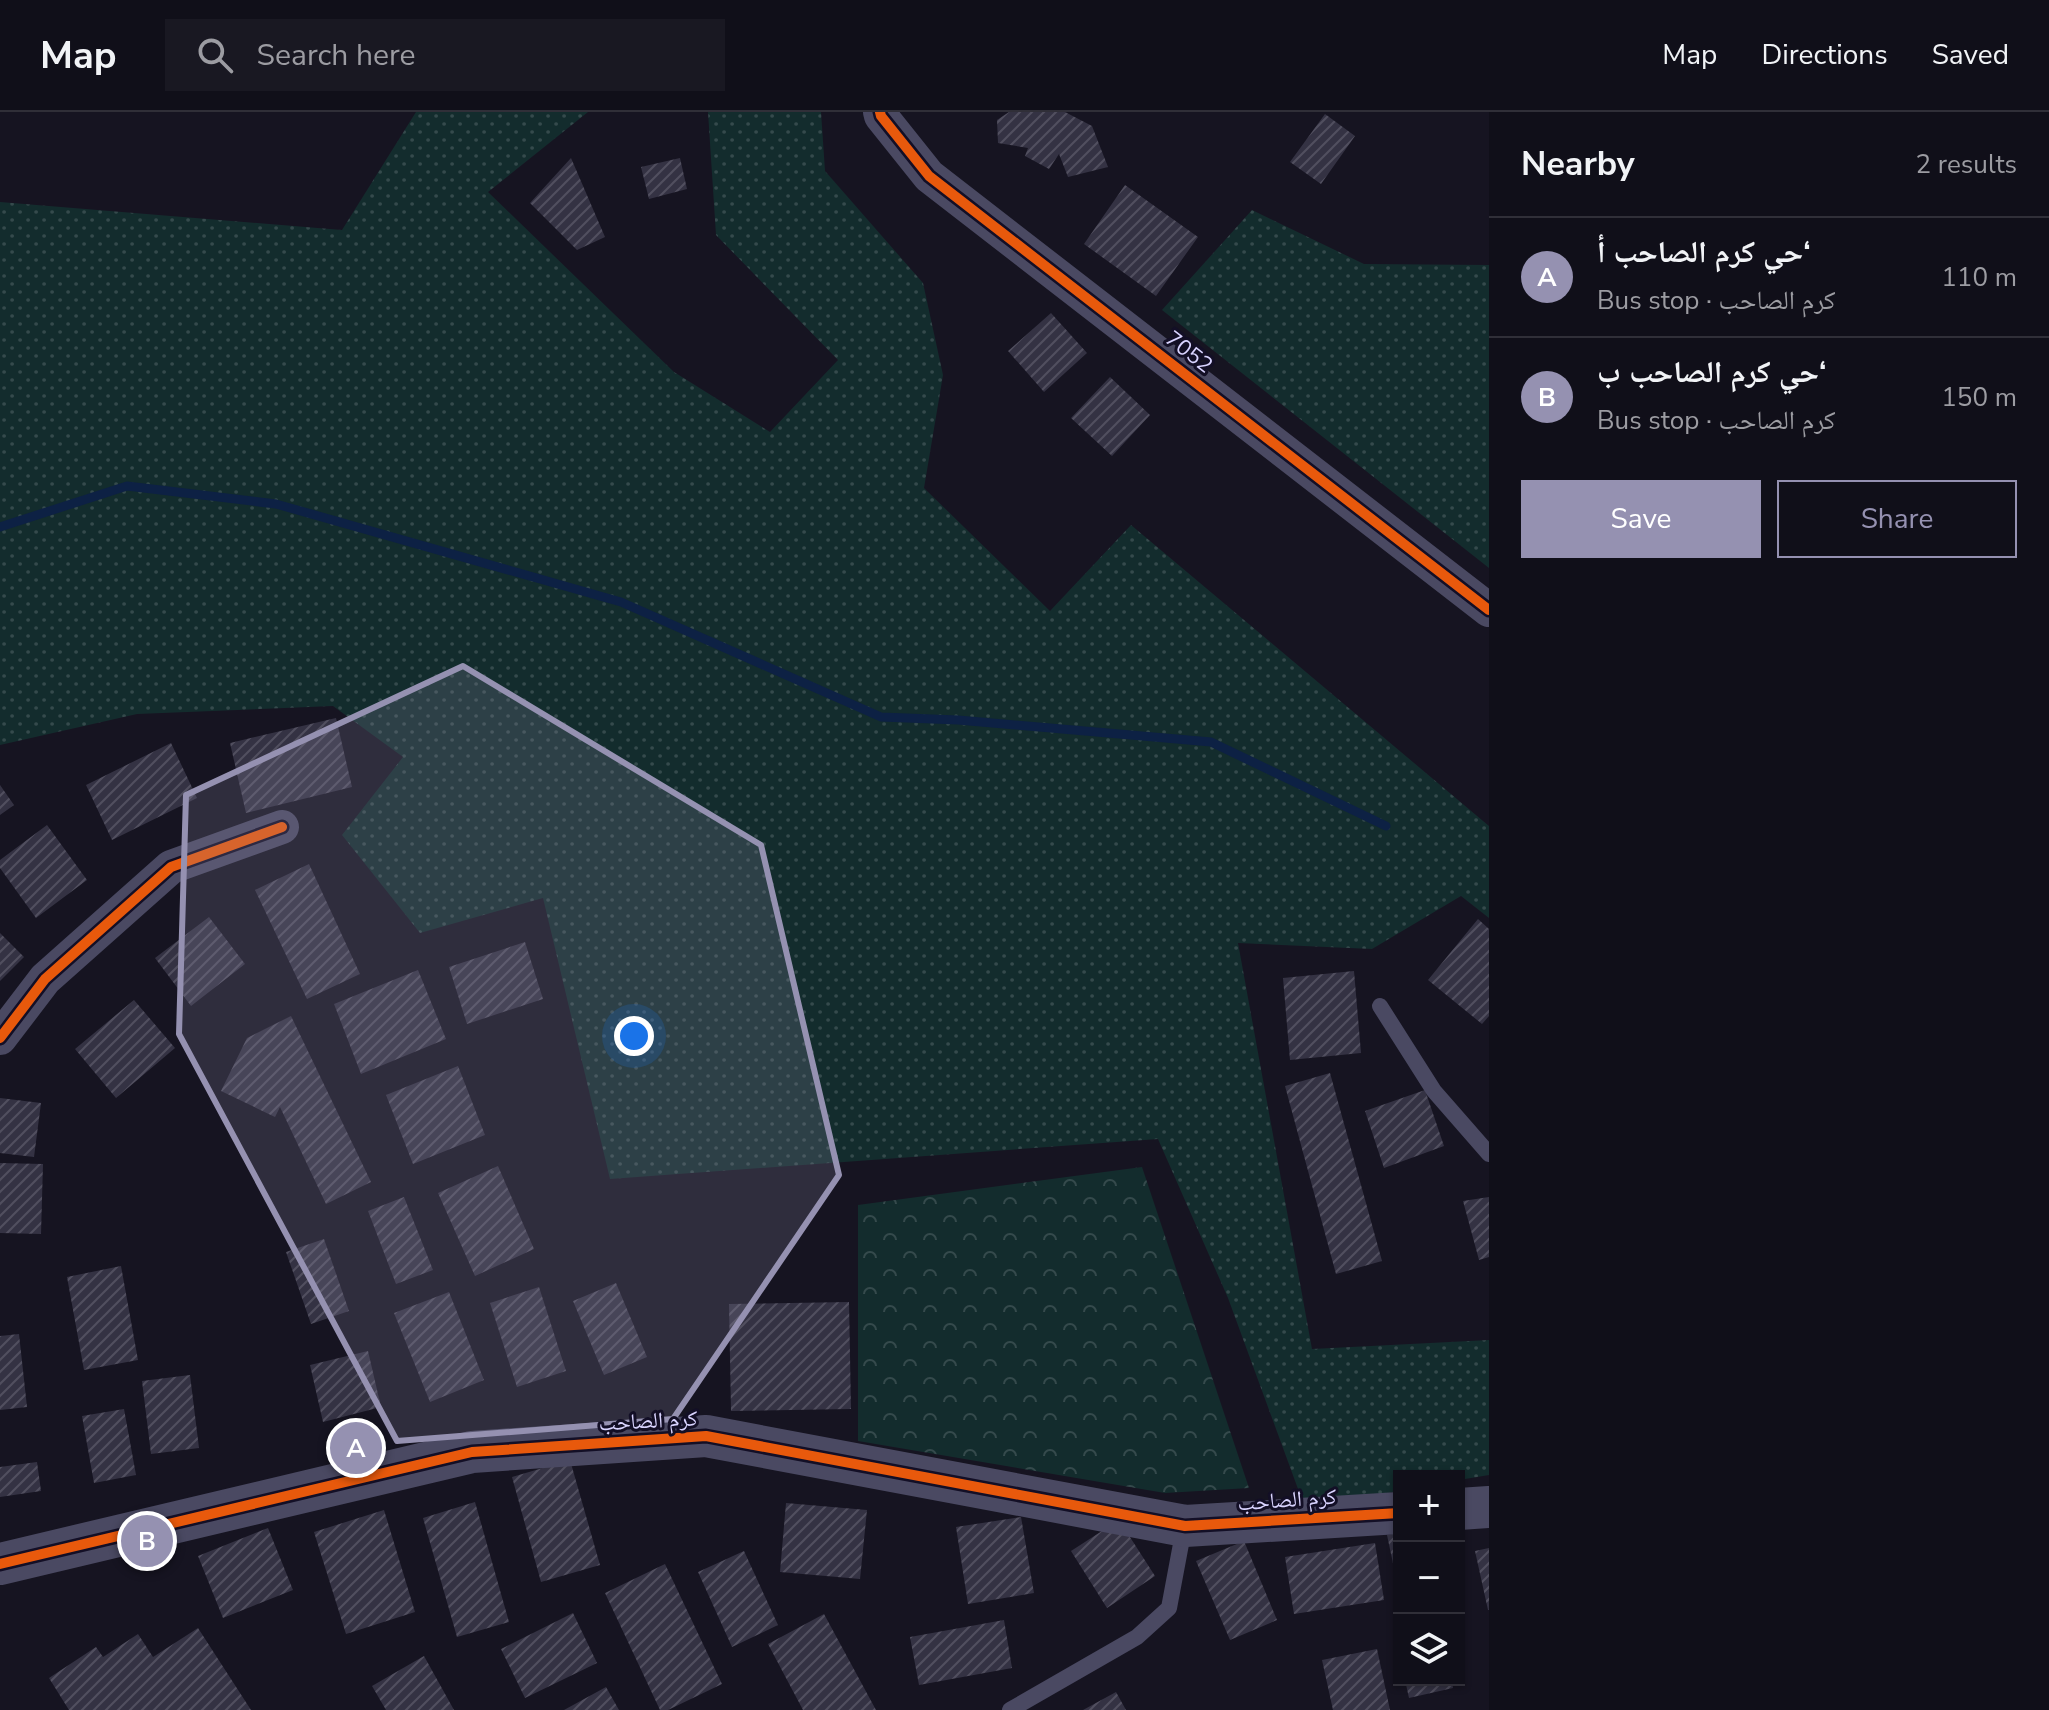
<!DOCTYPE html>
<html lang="en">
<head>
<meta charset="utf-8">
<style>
	:root { --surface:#100f19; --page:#191822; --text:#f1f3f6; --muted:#9c9ca2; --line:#302f38; --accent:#9591b1 }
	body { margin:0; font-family:"Nunito Sans","Noto Naskh Arabic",sans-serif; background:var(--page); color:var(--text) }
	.controls { position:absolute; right:24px; bottom:24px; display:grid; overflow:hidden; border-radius:0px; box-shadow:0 2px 6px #0004 }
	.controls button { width:72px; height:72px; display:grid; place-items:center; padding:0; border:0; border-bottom:2px solid var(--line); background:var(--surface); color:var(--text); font:40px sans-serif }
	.you { position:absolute; left:634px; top:924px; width:28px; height:28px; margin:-20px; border:6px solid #fff; border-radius:50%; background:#1a73e8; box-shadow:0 0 0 12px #1a73e833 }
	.badge { display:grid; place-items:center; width:52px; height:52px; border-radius:50%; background:var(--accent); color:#fff; font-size:26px; font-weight:700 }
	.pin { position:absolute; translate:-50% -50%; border:4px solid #fff; box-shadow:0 2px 8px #0006 }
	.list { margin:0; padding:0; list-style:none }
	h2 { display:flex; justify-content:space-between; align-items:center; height:104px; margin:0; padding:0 32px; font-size:34px }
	h2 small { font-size:26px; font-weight:400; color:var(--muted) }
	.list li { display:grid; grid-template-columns:52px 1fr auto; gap:24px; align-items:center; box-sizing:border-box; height:120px; padding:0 32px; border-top:2px solid var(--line) }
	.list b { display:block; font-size:30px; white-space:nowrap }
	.list p { margin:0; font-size:26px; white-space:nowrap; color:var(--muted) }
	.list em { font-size:26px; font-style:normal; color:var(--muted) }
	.actions { display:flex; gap:16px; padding:24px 32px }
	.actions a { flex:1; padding:18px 0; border:2px solid var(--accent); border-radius:0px; text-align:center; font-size:28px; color:var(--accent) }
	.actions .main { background:var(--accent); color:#fff }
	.icon { flex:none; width:44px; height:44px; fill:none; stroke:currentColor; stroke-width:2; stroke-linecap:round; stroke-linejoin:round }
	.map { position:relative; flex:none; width:1489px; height:1598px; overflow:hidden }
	header { display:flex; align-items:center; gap:48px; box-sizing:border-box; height:112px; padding:0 40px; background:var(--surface); border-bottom:2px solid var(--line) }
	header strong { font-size:38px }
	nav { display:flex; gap:44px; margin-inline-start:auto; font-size:28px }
	.search { width:560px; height:72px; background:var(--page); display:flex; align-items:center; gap:20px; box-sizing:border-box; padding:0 28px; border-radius:0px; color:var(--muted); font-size:30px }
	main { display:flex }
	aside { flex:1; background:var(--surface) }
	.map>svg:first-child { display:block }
</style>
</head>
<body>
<header>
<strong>Map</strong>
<div class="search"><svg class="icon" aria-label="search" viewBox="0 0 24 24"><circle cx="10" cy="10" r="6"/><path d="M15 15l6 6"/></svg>Search here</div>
<nav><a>Map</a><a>Directions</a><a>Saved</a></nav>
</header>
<main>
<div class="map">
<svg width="1489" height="1598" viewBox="0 0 1489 1598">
	<defs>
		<pattern id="grass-dots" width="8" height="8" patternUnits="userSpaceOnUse" patternTransform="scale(2)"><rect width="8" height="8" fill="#132c2d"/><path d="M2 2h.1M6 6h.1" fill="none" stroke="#354a4c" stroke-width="1.8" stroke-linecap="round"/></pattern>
		<pattern id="forest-crowns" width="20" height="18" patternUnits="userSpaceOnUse" patternTransform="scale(2)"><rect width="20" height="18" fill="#132c2d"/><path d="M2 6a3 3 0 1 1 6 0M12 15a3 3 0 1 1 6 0" fill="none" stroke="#354a4c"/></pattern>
		<pattern id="building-hatch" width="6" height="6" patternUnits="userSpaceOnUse" patternTransform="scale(2)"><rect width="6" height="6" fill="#343243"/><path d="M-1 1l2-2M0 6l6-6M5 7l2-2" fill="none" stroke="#514f5f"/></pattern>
	</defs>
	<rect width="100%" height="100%" fill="#161421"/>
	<!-- grass -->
	<path fill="url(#grass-dots)" d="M416 0H588L488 80 674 260 770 320 838 248 716 123 708 0H821L825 59 923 171 943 263 924 376 1050 499 1131 413 1489 714V806L1461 784 1372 837 1238 831 1312 1237 1489 1228V1363L1459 1368V1364H1399V1379L1305 1396 1228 1186 1158 1027 610 1067 543 786 420 821 342 723 403 645 333 594 137 602 0 633V90L342 118Z
		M1252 98 1364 152 1489 153V456L1162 198Z"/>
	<!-- forest -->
	<path fill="url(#forest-crowns)" d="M1142 1055 1249 1376 1165 1381 858 1329V1093Z"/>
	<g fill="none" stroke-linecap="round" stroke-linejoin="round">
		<!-- stream -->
		<path stroke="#0d2144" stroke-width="9" d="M0 415 127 374 276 392 621 490 881 605 958 608 1211 630 1386 714"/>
	</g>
	<!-- building -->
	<path fill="url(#building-hatch)" d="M1009 0H1065L1092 14 1108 55 1068 65 1059 42 1049 57 1025 44 1028 36 998 31 997 8Z
		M1325 2 1355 24 1321 72 1290 50Z
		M571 46 605 125 577 138 530 91Z
		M680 46 687 77 649 87 641 55Z
		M1125 73 1198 125 1156 184 1084 132Z
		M1051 201 1087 241 1044 280 1008 239Z
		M1110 265 1150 303 1112 344 1071 306Z
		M336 606 352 675 246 701 230 631Z
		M171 631 197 686 112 728 86 673Z
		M0 673 14 693 0 703Z
		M47 713 87 768 36 806 0 756V748Z
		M309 752 360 862 307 887 255 778Z
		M209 805 245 852 191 894 155 846Z
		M1478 807 1489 817V904L1482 912 1428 868Z
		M0 821 24 845 0 869Z
		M525 830 543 887 467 912 449 855Z
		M418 858 446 927 361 962 334 892Z
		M1354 859 1361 941 1290 948 1283 866Z
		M134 888 175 936 116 986 75 937Z
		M291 904 371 1070 326 1092 280 995 275 1005 221 979 247 926Z
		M458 954 485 1023 413 1052 386 983Z
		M1330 961 1382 1149 1336 1162 1285 974Z
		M1425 978 1444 1034 1384 1056 1365 999Z
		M0 986 41 991 34 1045 0 1041Z
		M0 1051 43 1052 41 1122 0 1121Z
		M498 1054 534 1137 475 1164 438 1081Z
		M404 1085 433 1158 396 1172 368 1099Z
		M1489 1085V1145L1479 1148 1463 1089Z
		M324 1127 349 1199 311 1212 286 1140Z
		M121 1154 138 1248 84 1258 67 1165Z
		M616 1171 647 1245 604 1263 573 1189Z
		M539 1175 566 1259 517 1275 490 1191Z
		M449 1180 484 1268 430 1290 394 1201Z
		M849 1190 851 1297 731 1299 729 1192Z
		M19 1222 27 1295 0 1298V1224Z
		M368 1239 381 1295 323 1310 310 1253Z
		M190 1263 199 1336 151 1342 142 1269Z
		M124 1297 136 1363 94 1371 82 1304Z
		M570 1348 600 1453 541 1470 512 1365Z
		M37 1350 41 1379 0 1385V1355Z
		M475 1390 509 1510 457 1525 423 1406Z
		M786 1391 867 1398 860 1467 780 1460Z
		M384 1398 415 1500 346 1522 314 1420Z
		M1021 1405 1034 1481 968 1492 956 1415Z
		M1119 1408 1155 1464 1107 1496 1071 1439Z
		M268 1416 293 1478 223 1506 198 1444Z
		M1399 1421V1475H1398L1387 1423Z
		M1244 1429 1277 1508 1230 1528 1196 1449Z
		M1375 1431 1384 1488 1294 1502 1285 1445Z
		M1489 1436V1498H1488L1475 1439Z
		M744 1439 778 1513 732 1535 698 1460Z
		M665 1452 722 1572 668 1598H660L605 1481Z
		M573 1501 597 1551 525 1586 501 1537Z
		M824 1502 876 1598H803L768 1532Z
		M1004 1508 1012 1556 919 1573 910 1525Z
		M198 1516 251 1598H69L49 1566 96 1535 103 1545 138 1522 153 1545Z
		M1377 1537 1390 1598H1333L1322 1548Z
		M424 1544 454 1598H386L372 1574Z
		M1405 1568H1452L1453 1576 1409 1586Z
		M606 1575 619 1598H564Z
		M1116 1580 1126 1598H1083Z"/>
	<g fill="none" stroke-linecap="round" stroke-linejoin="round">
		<!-- service -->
		<path stroke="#4a4962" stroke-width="16" d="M1380 894 1434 979 1489 1042
			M1010 1598 1137 1525 1169 1496 1184 1416"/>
		<!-- minor -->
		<path stroke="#4a4962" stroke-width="34" d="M880 0 881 4 929 64 1489 498
			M0 926 45 867 171 755 282 715"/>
		<!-- tertiary -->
		<path stroke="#4a4962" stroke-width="42" d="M1459 1397 1489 1395
			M0 1452 472 1340 706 1324 1185 1414 1399 1401"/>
		<defs>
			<path id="cycleway" d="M880 0 881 4 929 64 1489 498
				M0 926 45 867 171 755 282 715
				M0 1452 472 1340 706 1324 1185 1414 1399 1401"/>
		</defs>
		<!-- cycleway casing -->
		<use href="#cycleway" stroke="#130f26" stroke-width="15"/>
		<!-- cycleway -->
		<use href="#cycleway" stroke="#e8590c" stroke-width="10"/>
	</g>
	<!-- marked area -->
	<path fill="#9591b1" fill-opacity="0.2" stroke="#9591b1" stroke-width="6" stroke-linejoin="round" d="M463 554 761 733 839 1063 673 1307 397 1329 179 922 186 683Z"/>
	<g text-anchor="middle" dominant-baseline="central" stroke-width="6" stroke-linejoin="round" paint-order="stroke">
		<!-- street labels -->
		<g font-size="22" fill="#d9d4ff" stroke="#130f26">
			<text transform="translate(1189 240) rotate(38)">7052</text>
			<text transform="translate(648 1309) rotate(-3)">كرم الصاحب</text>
			<text transform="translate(1287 1388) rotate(-4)">كرم الصاحب</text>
		</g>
	</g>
</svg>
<div class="controls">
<button>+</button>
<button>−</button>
<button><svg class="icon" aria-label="layers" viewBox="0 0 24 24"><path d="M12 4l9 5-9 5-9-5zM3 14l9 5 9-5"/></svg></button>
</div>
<div class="you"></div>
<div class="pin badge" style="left:356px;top:1336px">A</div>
<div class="pin badge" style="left:147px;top:1429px">B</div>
</div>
<aside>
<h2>Nearby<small>2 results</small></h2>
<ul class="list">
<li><span class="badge">A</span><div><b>حي كرم الصاحب أ‘</b><p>Bus stop · كرم الصاحب</p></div><em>110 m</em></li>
<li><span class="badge">B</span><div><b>حي كرم الصاحب ب‘</b><p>Bus stop · كرم الصاحب</p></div><em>150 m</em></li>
</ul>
<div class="actions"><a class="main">Save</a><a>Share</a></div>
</aside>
</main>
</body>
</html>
